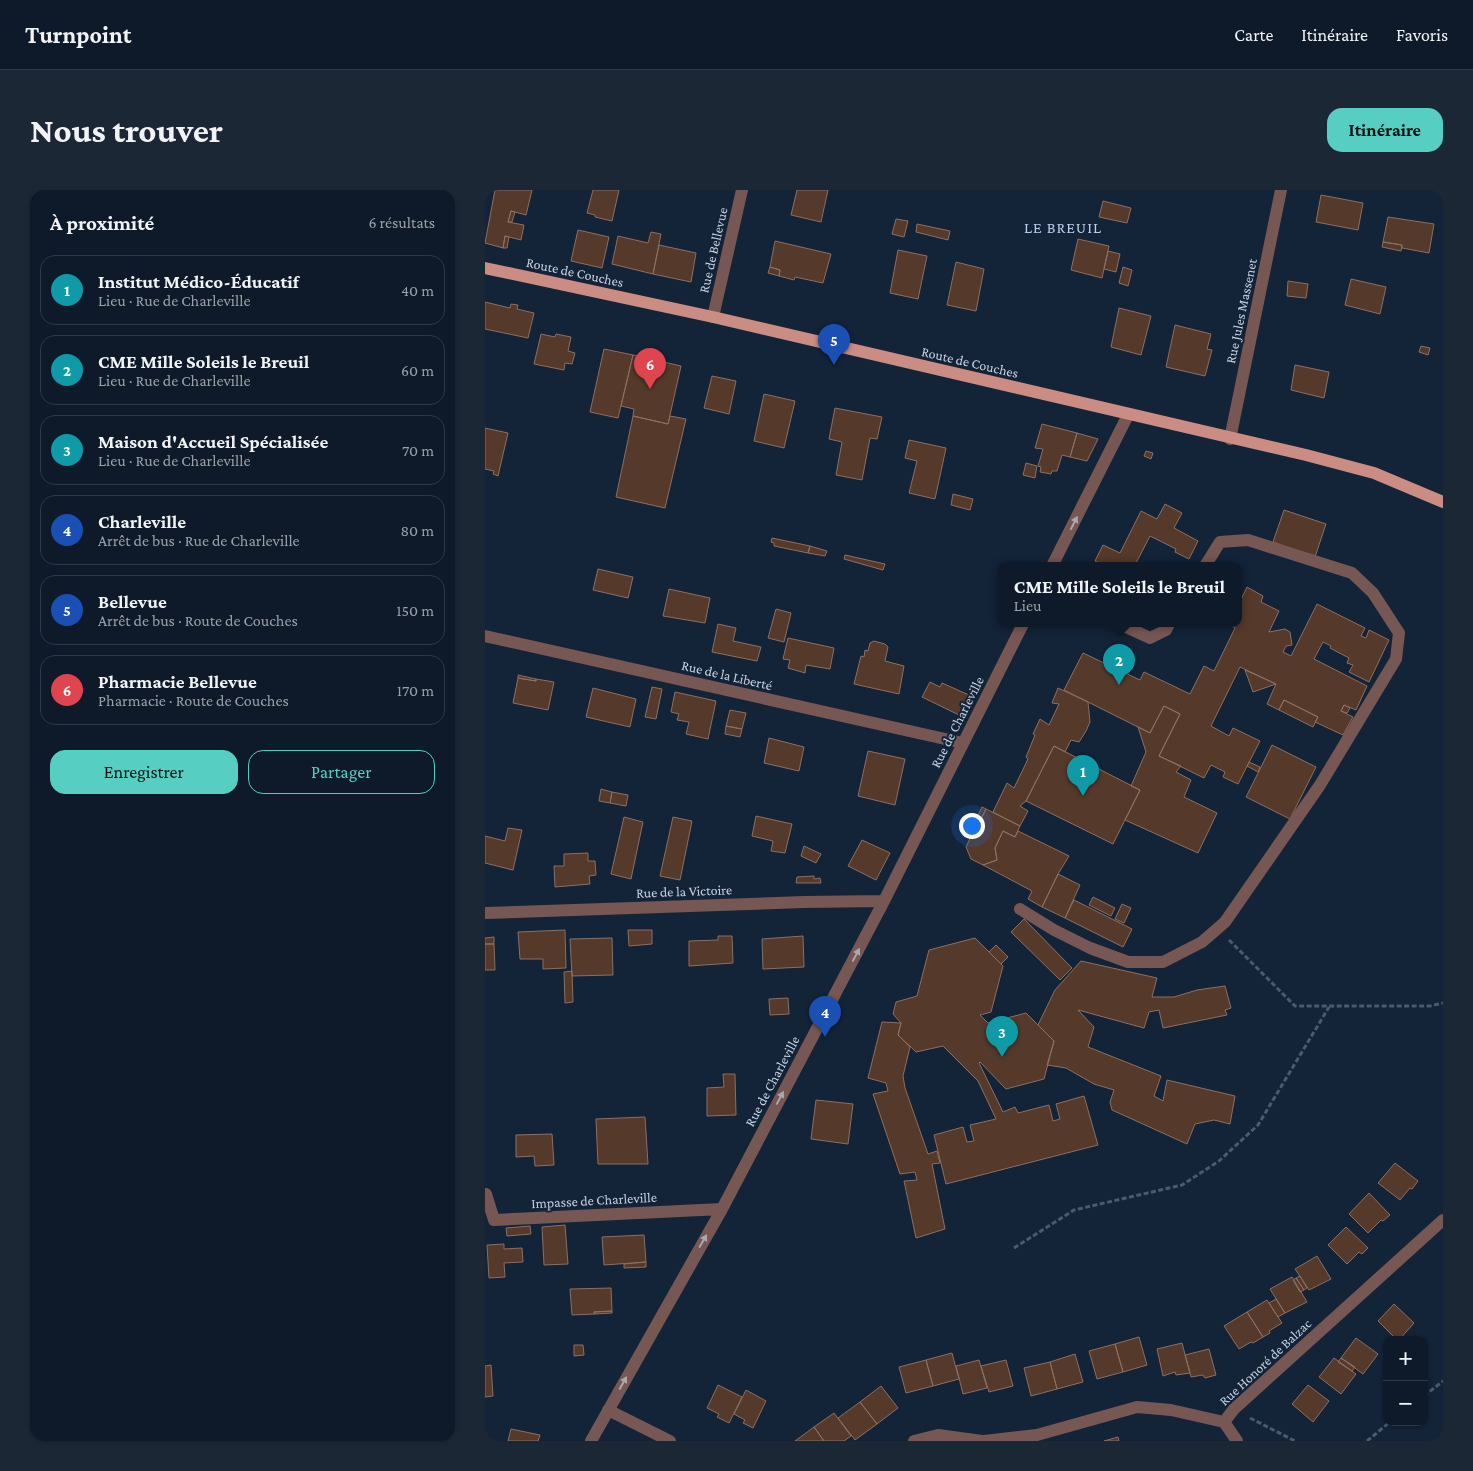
<!DOCTYPE html>
<html lang="fr">
<head>
<meta charset="utf-8">
<style>
	:root { --surface:#0e1a2a; --page:#1c2736; --text:#f1f3f6; --muted:#9ba1a8; --line:#2e3847; --accent:#57cec2 }
	body { margin:0; font-family:"Crimson Pro",serif; background:var(--page); color:var(--text) }
	.controls { position:absolute; right:15px; bottom:15px; display:grid; overflow:hidden; border-radius:10px; box-shadow:0 1px 4px #0004 }
	.controls button { width:45px; height:45px; display:grid; place-items:center; padding:0; border:0; border-bottom:1px solid var(--line); background:var(--surface); color:var(--text); font:25px sans-serif }
	.you { position:absolute; left:486px; top:635px; width:18px; height:18px; margin:-12px; border:4px solid #fff; border-radius:50%; background:#1a73e8; box-shadow:0 0 0 8px #1a73e833 }
	.badge { display:grid; place-items:center; width:32px; height:32px; border-radius:50%; background:var(--accent); color:#fff; font-size:16px; font-weight:700 }
	.pin { position:absolute; translate:-50% -41px; filter:drop-shadow(0 1px 2px #0008) }
	.pin::after { content:''; position:absolute; top:26px; width:18px; height:15px; background:inherit; clip-path:polygon(0 0,100% 0,50% 100%) }
	.popup { position:absolute; left:512px; top:372px; width:245px; height:65px; box-sizing:border-box; display:grid; place-content:center; border-radius:10px; background:var(--surface); filter:drop-shadow(0 1px 4px #0005); font-size:16px; white-space:nowrap; color:var(--muted) }
	.popup b { font-size:19px; color:var(--text) }
	.popup::after { content:''; position:absolute; left:50%; top:100%; margin-left:-10px; border:10px solid transparent; border-top-color:var(--surface) }
	.list { margin:0; padding:0; list-style:none }
	h2 { display:flex; justify-content:space-between; align-items:center; height:65px; margin:0; padding:0 20px; font-size:21px }
	h2 small { font-size:16px; font-weight:400; color:var(--muted) }
	.list li { display:grid; grid-template-columns:32px 1fr auto; gap:15px; align-items:center; box-sizing:border-box; height:70px; margin:0 10px 10px; padding:0 10px; border:1px solid var(--line); border-radius:15px }
	.list b { display:block; font-size:19px; white-space:nowrap }
	.list p { margin:0; font-size:16px; white-space:nowrap; color:var(--muted) }
	.list em { font-size:16px; font-style:normal; color:var(--muted) }
	.actions { display:flex; gap:10px; padding:15px 20px }
	.actions a { flex:1; padding:11px 0; border:1px solid var(--accent); border-radius:15px; text-align:center; font-size:18px; color:var(--accent) }
	.actions .main { background:var(--accent); color:#111 }
	.map { position:relative; flex:none; width:958px; height:1251px; overflow:hidden; border-radius:15px }
	header { display:flex; align-items:center; gap:30px; box-sizing:border-box; height:70px; padding:0 25px; background:var(--surface); border-bottom:1px solid var(--line) }
	header strong { font-size:24px }
	nav { display:flex; gap:28px; margin-inline-start:auto; font-size:18px }
	.intro { display:flex; align-items:center; justify-content:space-between; box-sizing:border-box; height:120px; padding:0 30px }
	h1 { margin:0; font-size:35px }
	.button { padding:12px 22px; border-radius:15px; background:var(--accent); color:#111; font-size:18px; font-weight:700 }
	main { display:flex; gap:30px; padding:0 30px }
	aside { flex:1; background:var(--surface); border-radius:15px; box-shadow:0 1px 4px #0004 }
	.map>svg:first-child { display:block }
</style>
</head>
<body>
<header>
<strong>Turnpoint</strong>
<nav><a>Carte</a><a>Itinéraire</a><a>Favoris</a></nav>
</header>
<div class="intro"><h1>Nous trouver</h1><a class="button">Itinéraire</a></div>
<main>
<aside>
<h2>À proximité<small>6 résultats</small></h2>
<ul class="list">
<li><span class="badge" style="background:#0f9aa8">1</span><div><b>Institut Médico-Éducatif</b><p>Lieu · Rue de Charleville</p></div><em>40 m</em></li>
<li><span class="badge" style="background:#0f9aa8">2</span><div><b>CME Mille Soleils le Breuil</b><p>Lieu · Rue de Charleville</p></div><em>60 m</em></li>
<li><span class="badge" style="background:#0f9aa8">3</span><div><b>Maison d'Accueil Spécialisée</b><p>Lieu · Rue de Charleville</p></div><em>70 m</em></li>
<li><span class="badge" style="background:#1a4fb4">4</span><div><b>Charleville</b><p>Arrêt de bus · Rue de Charleville</p></div><em>80 m</em></li>
<li><span class="badge" style="background:#1a4fb4">5</span><div><b>Bellevue</b><p>Arrêt de bus · Route de Couches</p></div><em>150 m</em></li>
<li><span class="badge" style="background:#e0444e">6</span><div><b>Pharmacie Bellevue</b><p>Pharmacie · Route de Couches</p></div><em>170 m</em></li>
</ul>
<div class="actions"><a class="main">Enregistrer</a><a>Partager</a></div>
</aside>
<div class="map">
<svg width="958" height="1251" viewBox="0 0 958 1251">
	<rect width="100%" height="100%" fill="#132338"/>
	<!-- building -->
	<path fill="#55392b" stroke="#8e6f60" d="M10 0H47L41 25 26 21 23 32 39 35 36 50 20 46 18 58 0 53Z
		M108 0H134L127 31 110 27V25L102 23Z
		M312 0H343L336 32 306 25Z
		M836 5 878 13 873 40 831 32Z
		M618 11 646 18 642 33 614 27Z
		M26 21 30 22 27 32H23Z
		M903 27 949 34 944 63 917 58V55L898 52Z
		M411 29 423 31 419 47 407 44Z
		M432 34 465 41 463 50 431 42Z
		M93 40 124 47 117 78 86 71Z
		M166 42 176 44 168 84 127 74 133 46 163 53Z
		M20 46 24 47 22 58H18Z
		M593 49 624 56 617 88 586 80Z
		M290 51 346 64 338 93 310 87 309 90 294 86 295 80 285 77Z
		M898 52 917 55 916 61 897 57Z
		M174 55 211 63 206 92 168 84Z
		M413 60 442 66 433 109 405 103Z
		M623 61 635 64 631 82 619 79Z
		M471 72 499 79 491 121 462 115Z
		M285 77 295 80 294 86 283 83Z
		M638 77 647 80 643 96 634 93Z
		M866 89 901 97 895 124 860 115Z
		M803 91 823 94 821 108 802 106Z
		M0 112 25 118 26 114 33 115 32 119 49 123 43 148 0 139Z
		M634 118 666 126 656 165 626 157Z
		M690 135 726 144 722 159 727 160 720 186 681 177Z
		M56 144 70 147 71 144 86 147 83 161 90 163 87 174 80 173 79 180 49 174Z
		M936 156 945 158 943 165 934 162Z
		M119 159 148 165 133 228 105 222Z
		M148 165 196 176 183 234 148 226 149 219 136 216Z
		M810 175 844 182 839 208 806 200Z
		M227 186 251 191 244 224 219 218Z
		M279 204 310 211 299 258 269 251Z
		M350 218 397 227 392 249 385 248 377 290 351 285 357 252 344 249Z
		M148 226 183 234 185 226 201 229 180 318 131 307Z
		M557 234 592 243 585 267 577 265 572 281H567L566 284 555 282 556 277 553 276 558 259 550 258Z
		M0 238 23 243 13 286 8 284 9 281 0 279Z
		M592 243 613 249 602 271 585 267Z
		M424 250 461 258 450 309 424 303 432 271 420 268Z
		M661 261 668 263 666 269 659 266Z
		M541 273 552 276 550 288 538 285Z
		M468 304 488 309 485 320 466 315Z
		M680 314 697 323 689 338 713 351 704 369 690 362 691 359 665 346 651 373 659 376H620L610 371 618 355 635 363 656 321 672 329Z
		M799 320 841 334 830 367 788 352Z
		M287 348 325 356 323 363 289 356V353L286 352Z
		M325 356 342 361 340 366 323 363Z
		M360 365 400 374 398 380 359 369Z
		M113 379 148 387 143 408 108 400Z
		M762 397 778 406 776 412 794 421 784 442 800 439 805 442 807 455 801 456 798 462 806 466 832 414 880 438 876 446 881 448 884 440 904 450 884 492 864 482 868 475 862 473 864 468 845 458 846 456 838 452 829 469 882 496 871 520 859 515 856 521 868 527 858 545 830 532 833 527 799 510 794 520 782 514 791 494 755 477 726 536 744 546 748 538 775 551 753 594 738 587 740 582 726 575 719 588 674 566 695 524 679 516 665 543 579 500 598 463 655 490 659 482 705 504 719 476 729 481 750 438 744 434H753V416Z
		M184 399 225 408 220 433 178 426Z
		M291 419 306 423 299 452 283 448Z
		M233 434 251 438 248 451 276 457 272 471 227 462Z
		M303 448 349 458 345 479 321 475 320 483 303 478 305 470 298 469Z
		M389 451 400 454 403 457 400 471 419 476 414 504 369 494 376 466 379 467 380 460 383 461 385 453Z
		M760 480 791 494 768 502Z
		M33 485 51 489V491L33 488Z
		M33 488 51 491V489L69 492 63 520 28 513Z
		M445 492 455 497 457 493 484 505 474 525 437 507Z
		M167 497 177 499 171 529 160 527Z
		M108 498 151 509 145 537 101 527Z
		M573 498 603 512 605 532 601 541 594 552 586 550 580 562 569 556 541 611 535 616 543 621 535 636 508 622 522 593 529 598 543 569 541 567 550 545 548 544 555 529 564 535 574 514 567 513Z
		M190 502 231 511 223 549 201 544 204 532 192 530 194 524 186 522Z
		M799 510 833 527 828 537 794 520Z
		M859 515 865 518 862 523 856 521Z
		M679 516 695 524 674 566 696 576 691 582 706 590 699 607 732 623 713 663 640 630 655 600 646 596 661 562 653 537 665 543Z
		M245 520 261 523 257 539 241 536Z
		M241 536 257 539 255 547 240 544Z
		M284 548 319 557 314 581 279 573Z
		M787 555 831 577 805 629 761 607Z
		M569 556 655 600 628 654 541 611Z
		M383 561 420 569 410 615 373 606Z
		M764 572 775 577 773 582 762 576Z
		M116 599 127 602 125 613 114 611Z
		M127 602 143 605 141 616 125 613Z
		M497 617 501 619 496 629 492 627Z
		M501 619 535 636 530 647 518 641 510 658 512 670 498 675 486 669 481 657 489 640 487 638 492 627 496 629Z
		M271 626 307 634 300 663 286 661 288 651 267 646Z
		M139 627 158 632 146 689 126 684Z
		M188 627 207 631 195 690 175 686Z
		M23 638 37 640 28 680 0 673V646L20 651Z
		M518 641 530 647 533 641 584 666 573 684 557 717 543 709 547 701 498 675 512 670 510 658Z
		M377 650 405 663 391 690 363 676Z
		M319 656 336 664 331 673 316 666Z
		M103 663V671H110L111 685 104 686 105 694 70 697 69 676H79V664Z
		M573 684 595 695 580 728 557 717Z
		M329 686V689L335 688 336 693H311L312 687Z
		M608 707 630 718 626 726 604 715Z
		M589 710 647 739 638 757 580 728Z
		M637 714 646 718 639 733 630 729Z
		M539 729 587 778 575 790 526 742Z
		M80 740 81 778 58 779V769H35L33 742Z
		M143 740H167V754L144 756Z
		M233 746H247L248 773 204 776V751L233 750Z
		M318 746 319 777 278 779 277 749Z
		M9 747V754H0V748Z
		M127 748 128 785 87 786 85 749Z
		M490 748 518 776 506 822 495 825 503 833 541 823 569 851 559 889 521 899 495 872 494 873 518 922 530 917 533 923 564 915 568 931 575 929 571 914 599 906 613 955 461 994 449 945 478 937 482 952 489 951 485 935 511 929 493 891 458 856 431 862 413 845 416 833 408 824 411 812 432 806 444 760Z
		M0 754H9L10 780H0Z
		M511 755 523 767 516 774 504 762Z
		M596 771 672 788 667 807H689L712 800 740 796 746 818 740 820 742 825 678 838 674 820 664 822 659 838 593 820 609 837 603 857 676 886 669 906 678 911 682 890 750 906 745 934 729 930 710 934 702 954 627 920 625 912 629 900 609 894 581 878 562 875 569 851 553 835 570 800Z
		M87 781 88 812 80 813 79 782Z
		M303 808 304 824 285 825 284 809Z
		M397 832 416 833 413 845 425 857 418 886 420 898 443 964 452 961 455 973 447 974 460 1039 431 1048 419 991 432 990 430 982 415 984 388 904 403 901 401 893 383 888Z
		M238 884H250L251 925 222 926V898L239 897Z
		M331 910 368 914 363 954 326 949Z
		M160 927 163 974H113L111 929Z
		M67 944 69 975 50 976 49 966 31 967V945Z
		M910 973 933 991 927 999 925 998 915 1010 893 993Z
		M884 1003 905 1025 898 1031 896 1030 883 1043 864 1024Z
		M80 1035 83 1074 59 1075 57 1037Z
		M45 1036 46 1044 22 1046 21 1038Z
		M861 1037 883 1058 877 1064 874 1062 862 1074 843 1055Z
		M159 1045 161 1072 119 1075 117 1047Z
		M19 1054V1059L37 1058 38 1072 19 1073 20 1087 4 1088 2 1055Z
		M832 1066 846 1089 824 1100 810 1079Z
		M161 1072V1077L139 1078V1074Z
		M815 1086 822 1098 819 1100 811 1088Z
		M807 1087 822 1112 800 1123 785 1099Z
		M811 1088 819 1100 815 1102 808 1090Z
		M126 1098 127 1121 109 1122 110 1124 87 1125 85 1099Z
		M791 1109 800 1123 793 1127 784 1113Z
		M782 1110 797 1133 784 1141 785 1143 778 1147 762 1122Z
		M909 1114 929 1133 914 1150H912L893 1131Z
		M127 1121V1123L110 1124 109 1122Z
		M762 1122 778 1147 768 1153 766 1152 754 1159 739 1136Z
		M654 1147 662 1175 638 1182 630 1154Z
		M871 1148 893 1164 878 1184 856 1168Z
		M697 1153 705 1183 691 1185 690 1182 678 1186 672 1159Z
		M630 1154 638 1182 612 1189 604 1161Z
		M89 1155H98L99 1165 89 1166Z
		M724 1159 731 1185 720 1188 718 1185 706 1187 700 1165Z
		M467 1163 474 1189 448 1196 441 1170Z
		M590 1164 598 1192 572 1199 565 1172Z
		M849 1168 871 1184 856 1204 834 1187Z
		M856 1168 870 1177 867 1181 853 1172Z
		M441 1170 448 1196 421 1203 414 1177Z
		M494 1170 502 1198 478 1204 471 1176Z
		M521 1170 528 1196 504 1202 496 1176Z
		M565 1172 572 1199 546 1206 539 1178Z
		M6 1175 8 1206 0 1207V1176Z
		M233 1195 257 1207 244 1233 232 1227 234 1224 222 1218Z
		M823 1195 844 1211 828 1232 807 1214Z
		M396 1196 413 1218 392 1234 375 1212Z
		M261 1200 281 1211 268 1238 258 1233 260 1230 249 1224Z
		M375 1212 392 1234 370 1250 353 1228Z
		M349 1223 366 1246 359 1251H339L329 1237Z
		M329 1237 339 1251H310Z
		M26 1239 55 1245 53 1251H23Z
		M633 1247 634 1251H619Z"/>
	<g fill="none" stroke-linecap="round" stroke-linejoin="round">
		<!-- path -->
		<path stroke="#4c5a6d" stroke-width="3" stroke-dasharray="5 2.5" stroke-linecap="butt" d="M744 750 810 816H945L958 813
			M529 1058 589 1020 697 995 734 971 773 935 844 817
			M939 1206 958 1191
			M765 1228 810 1251
			M882 1251 905 1232"/>
		<!-- minor -->
		<path stroke="#765753" stroke-width="12" d="M228 127 257 0
			M745 249 796 0
			M567 376 643 225
			M635 434 665 448 681 440 684 434
			M0 446 478 553
			M535 719 569 740 605 758 643 772H678L717 752 740 732 835 595 911 469 914 443 888 403 867 383 763 350 735 352 720 376
			M0 723 319 712 399 711
			M1 1004 9 1030 237 1019
			M123 1220 185 1251
			M739 1232 752 1251
			M106 1251 237 1019 399 711 538 434
			M429 1251 453 1245 497 1251
			M499 1251 552 1245 652 1217 686 1220 739 1232 749 1219 958 1030"/>
		<!-- major -->
		<path stroke="#ca8c83" stroke-width="12" d="M0 78 228 127 821 265 889 283 958 312"/>
	</g>
	<!-- one-way arrows -->
	<defs><path id="oneway-solid" d="M-6-.8H1V-3.2L6.5 0L1 3.2V.8H-6Z" transform="scale(1.25)"/></defs>
	<g fill="#aba7af">
		<use href="#oneway-solid" transform="translate(589 333) rotate(-63)"/>
		<use href="#oneway-solid" transform="translate(371 765) rotate(-62)"/>
		<use href="#oneway-solid" transform="translate(295 908) rotate(-62)"/>
		<use href="#oneway-solid" transform="translate(218 1051) rotate(-60)"/>
		<use href="#oneway-solid" transform="translate(138 1193) rotate(-61)"/>
	</g>
	<g text-anchor="middle" dominant-baseline="central" stroke-width="4" stroke-linejoin="round" paint-order="stroke">
		<!-- street labels -->
		<g font-size="14" fill="#c8d2e1" stroke="#132338">
			<text transform="translate(228 60) rotate(-77)">Rue de Bellevue</text>
			<text transform="translate(90 82) rotate(12)">Route de Couches</text>
			<text transform="translate(756 121) rotate(-78)">Rue Jules Massenet</text>
			<text transform="translate(485 172) rotate(13)">Route de Couches</text>
			<text transform="translate(242 485) rotate(13)">Rue de la Liberté</text>
			<text transform="translate(472 532) rotate(-63)">Rue de Charleville</text>
			<text transform="translate(199 701) rotate(-2)">Rue de la Victoire</text>
			<text transform="translate(287 891) rotate(-62)">Rue de Charleville</text>
			<text transform="translate(109 1010) rotate(-3)">Impasse de Charleville</text>
			<text transform="translate(780 1172) rotate(-43)">Rue Honoré de Balzac</text>
		</g>
		<!-- quarter labels -->
		<g font-size="16" letter-spacing="1" fill="#b7cce8" stroke="#132338">
			<text x="578" y="37">LE BREUIL</text>
		</g>
	</g>
</svg>
<div class="controls">
<button>+</button>
<button>−</button>
</div>
<div class="you"></div>
<div class="pin badge" style="left:598px;top:606px;background:#0f9aa8">1</div>
<div class="pin badge" style="left:634px;top:495px;background:#0f9aa8">2</div>
<div class="popup"><b>CME Mille Soleils le Breuil</b>Lieu</div>
<div class="pin badge" style="left:517px;top:867px;background:#0f9aa8">3</div>
<div class="pin badge" style="left:340px;top:847px;background:#1a4fb4">4</div>
<div class="pin badge" style="left:349px;top:175px;background:#1a4fb4">5</div>
<div class="pin badge" style="left:165px;top:199px;background:#e0444e">6</div>
</div>
</main>
</body>
</html>
